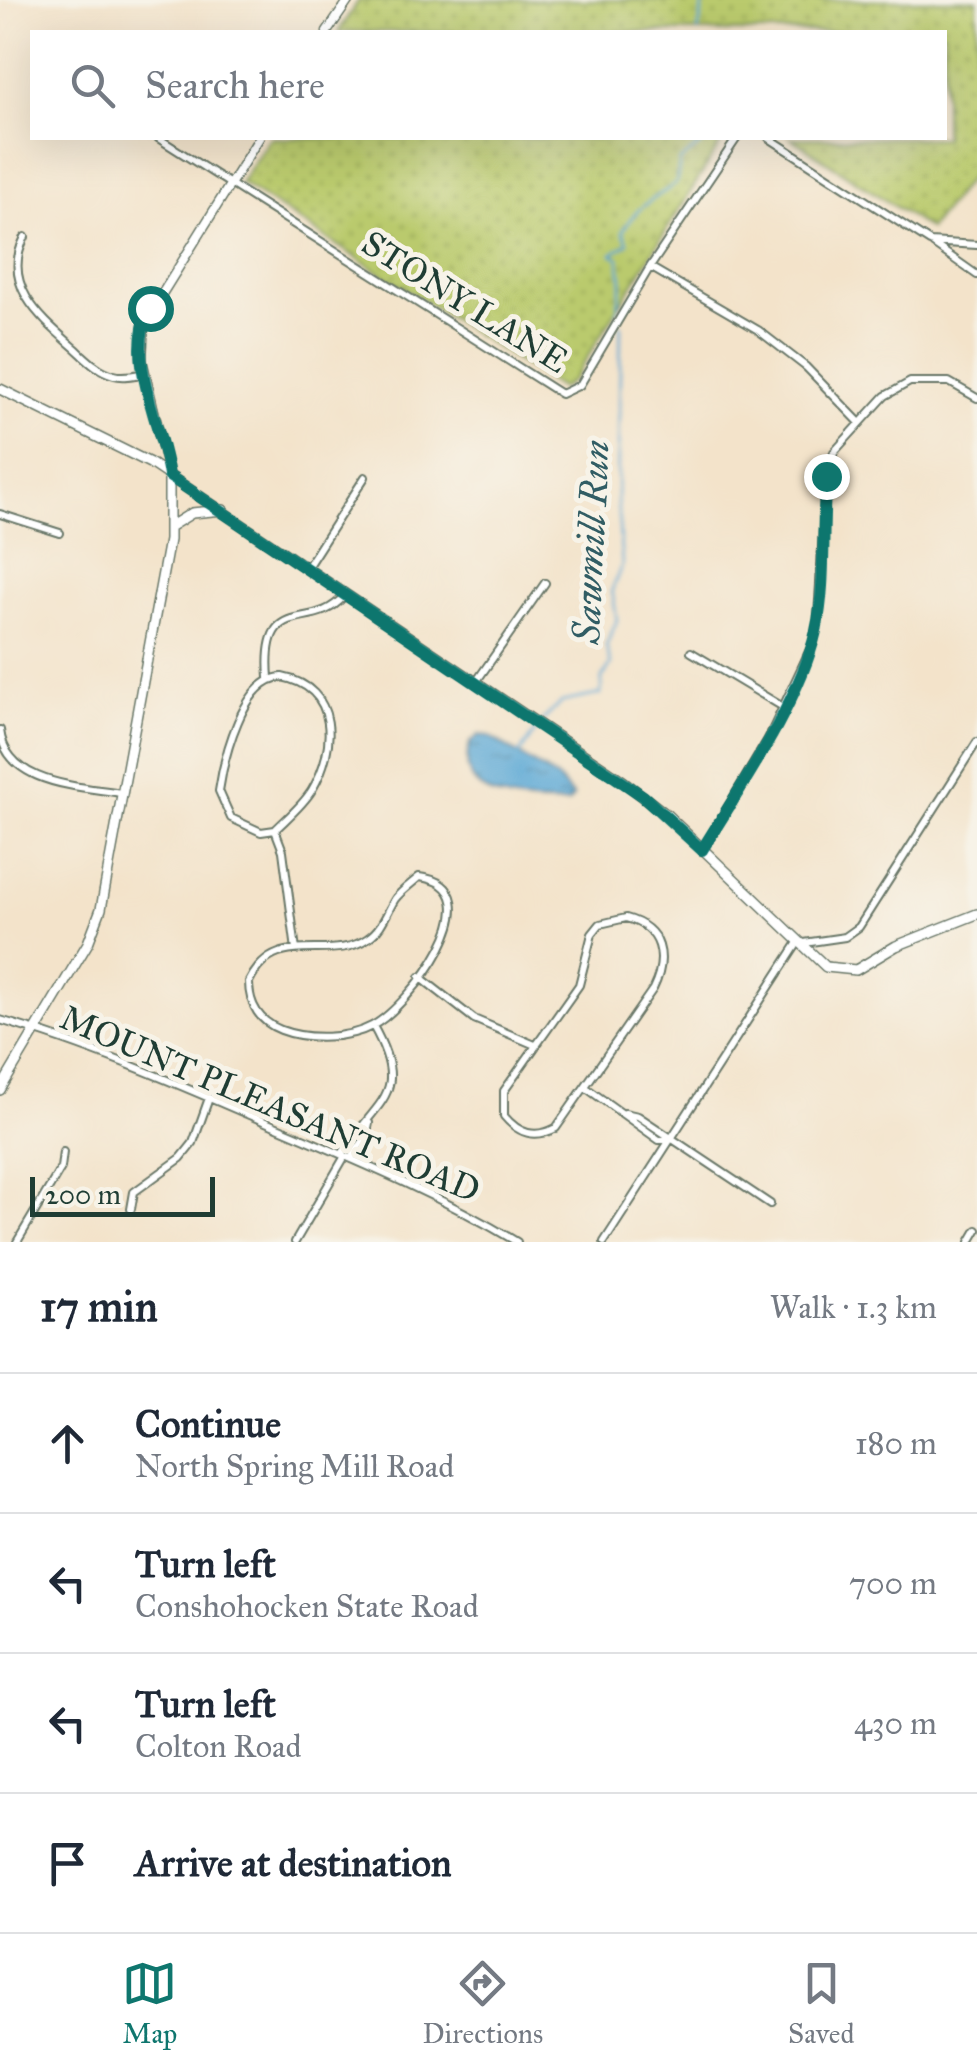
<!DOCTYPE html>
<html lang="en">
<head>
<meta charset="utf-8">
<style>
	:root { --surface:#fff; --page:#f6f6f7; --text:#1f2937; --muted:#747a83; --line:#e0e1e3; --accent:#0f766e }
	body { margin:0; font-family:"IM FELL Great Primer",serif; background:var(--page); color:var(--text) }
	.scale { position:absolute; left:30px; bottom:25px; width:185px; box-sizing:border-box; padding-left:10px; border:5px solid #1f3d34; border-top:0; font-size:28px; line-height:35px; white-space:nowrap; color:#1f3d34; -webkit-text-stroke:8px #f7f3e8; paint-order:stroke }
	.stop { position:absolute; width:30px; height:30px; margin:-22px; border:8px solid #0f766e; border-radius:50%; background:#fff }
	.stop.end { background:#0f766e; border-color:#fff; box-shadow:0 2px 10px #0008 }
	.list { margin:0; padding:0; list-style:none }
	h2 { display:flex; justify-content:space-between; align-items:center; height:130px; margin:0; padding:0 40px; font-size:42px }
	h2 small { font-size:32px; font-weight:400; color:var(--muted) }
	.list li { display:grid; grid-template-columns:65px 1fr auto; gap:30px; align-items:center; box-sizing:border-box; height:140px; padding:0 40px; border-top:2px solid var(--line) }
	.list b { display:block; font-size:38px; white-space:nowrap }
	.list p { margin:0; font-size:32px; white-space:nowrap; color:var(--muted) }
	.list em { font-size:32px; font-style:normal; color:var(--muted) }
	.icon { flex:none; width:55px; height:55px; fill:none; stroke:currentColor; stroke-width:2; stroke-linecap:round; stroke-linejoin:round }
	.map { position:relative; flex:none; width:977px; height:1242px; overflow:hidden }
	.search { position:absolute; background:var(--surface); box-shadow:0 10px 40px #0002; left:30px; right:30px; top:30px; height:110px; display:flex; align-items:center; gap:25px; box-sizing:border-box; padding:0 35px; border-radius:0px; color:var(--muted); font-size:38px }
	.sheet { height:690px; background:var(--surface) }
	nav { display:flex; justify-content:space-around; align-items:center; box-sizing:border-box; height:140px; border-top:2px solid var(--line); background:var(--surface); font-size:28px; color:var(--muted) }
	nav a { display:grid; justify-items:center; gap:5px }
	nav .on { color:var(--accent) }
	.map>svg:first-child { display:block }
</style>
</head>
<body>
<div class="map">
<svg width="977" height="1242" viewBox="0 0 977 1242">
	<defs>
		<pattern id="grass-dots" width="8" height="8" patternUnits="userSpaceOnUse" patternTransform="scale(2.5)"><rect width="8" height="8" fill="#baca6d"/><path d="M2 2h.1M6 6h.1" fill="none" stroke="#9fae5f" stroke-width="1.8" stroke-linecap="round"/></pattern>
		<pattern id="water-ripples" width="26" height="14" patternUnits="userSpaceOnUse" patternTransform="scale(2.5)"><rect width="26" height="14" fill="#5ca8d5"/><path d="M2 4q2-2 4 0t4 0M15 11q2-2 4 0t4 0" fill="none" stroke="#4b8aae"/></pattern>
	</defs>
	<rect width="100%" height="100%" fill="#f7f3e8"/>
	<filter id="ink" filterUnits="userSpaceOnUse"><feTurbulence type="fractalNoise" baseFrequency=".01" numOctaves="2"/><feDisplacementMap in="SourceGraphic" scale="20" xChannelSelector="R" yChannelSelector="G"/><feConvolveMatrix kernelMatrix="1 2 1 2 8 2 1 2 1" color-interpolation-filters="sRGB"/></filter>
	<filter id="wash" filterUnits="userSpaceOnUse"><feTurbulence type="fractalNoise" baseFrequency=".0048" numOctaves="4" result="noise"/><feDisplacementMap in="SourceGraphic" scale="40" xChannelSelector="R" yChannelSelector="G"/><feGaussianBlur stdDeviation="2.25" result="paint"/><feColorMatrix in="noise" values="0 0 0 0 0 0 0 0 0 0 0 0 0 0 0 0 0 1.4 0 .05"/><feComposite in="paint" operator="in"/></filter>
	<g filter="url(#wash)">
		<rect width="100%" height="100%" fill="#f3e3ca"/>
		<!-- grass -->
		<path fill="url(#grass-dots)" stroke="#6c8450" stroke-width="2.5" d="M359 0H977V169L929 229 791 138H944V32H338Z
			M270 138H724L574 379 561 389 240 183Z"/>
		<!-- water -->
		<path fill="url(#water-ripples)" stroke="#3e7284" stroke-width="2.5" d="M479 735 489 736 558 779 573 797 568 803C528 804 452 803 470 743Z"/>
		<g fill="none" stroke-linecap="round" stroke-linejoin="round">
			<!-- stream -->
			<path stroke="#5ca8d5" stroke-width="2.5" d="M698 32 704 0
				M617 312 622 282 619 258 612 254 628 243 623 231C634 208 656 197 676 184L680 161 709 138
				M542 721 562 702 601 694 602 678 611 665 606 646 617 620 612 590 622 564 617 499 621 324
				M518 756 536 730"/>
		</g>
	</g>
	<g filter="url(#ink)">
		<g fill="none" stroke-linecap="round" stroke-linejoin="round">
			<defs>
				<path id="minor" d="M158 138 561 394 580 385 650 267 737 138
					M769 138 930 242 977 245
					M25 237C0 286 42 319 75 348 86 358 98 371 114 375 124 378 135 375 145 373
					M933 244 977 275
					M650 267 758 330 806 367 860 423
					M0 514 60 533
					M306 569 365 477
					M691 652 783 707
					M282 677C339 688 337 748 312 790 303 805 287 818 275 830L261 832 231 818 219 791C224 757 243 679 282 677Z
					M269 678C262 591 311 635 344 596
					M476 682 545 583
					M0 730C6 785 79 786 121 793
					M275 830 283 851 296 950
					M703 849 768 739 813 643 818 619 826 476 834 452 885 396 910 382H949L977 398
					M419 877C503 887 409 1007 372 1026 348 1039 307 1040 281 1030 260 1022 249 1005 249 982 276 926 329 965 368 938 382 929 387 912 395 899 401 891 411 884 419 877Z
					M626 918C663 928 668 958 653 989L556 1128C535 1139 519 1134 504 1116V1091L579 985 592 934 600 924Z
					M420 977 474 1019 535 1045
					M0 1020C87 1045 173 1082 256 1118 345 1156 434 1192 517 1242
					M585 1087 659 1140H671
					M625 1113 638 1116 770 1204
					M342 1154C377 1098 412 1096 373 1026
					M351 1158 366 1137 369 1123
					M131 1209 134 1192 181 1158 193 1143 209 1098
					M17 1242 61 1168 63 1152
					M295 1242 345 1156
					M604 1242 797 944 845 937 859 927 977 742
					M970 1242 977 1230"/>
				<path id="tertiary" d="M327 32 349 0
					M169 475 142 360 144 323 259 138"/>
				<path id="secondary" d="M0 389 150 463 623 781 667 815 826 967 856 970 896 946 977 914
					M171 526 192 513 223 510
					M0 1090 88 943 101 909 169 540V475"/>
			</defs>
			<!-- minor casing -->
			<use href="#minor" stroke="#697768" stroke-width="10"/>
			<!-- tertiary casing -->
			<use href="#tertiary" stroke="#697768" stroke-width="11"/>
			<!-- secondary casing -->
			<use href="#secondary" stroke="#697768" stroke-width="12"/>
			<!-- minor -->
			<use href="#minor" stroke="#fff" stroke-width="6"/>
			<!-- tertiary -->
			<use href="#tertiary" stroke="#fff" stroke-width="8"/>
			<!-- secondary -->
			<use href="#secondary" stroke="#fff" stroke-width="9"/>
		</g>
	</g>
	<g fill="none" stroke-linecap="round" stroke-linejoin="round" filter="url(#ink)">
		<!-- route -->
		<path stroke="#0f766e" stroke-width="12" d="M150 308C124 359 162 424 169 476L643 796 702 850C740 788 800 701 816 631 827 582 821 526 826 476"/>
	</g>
	<g text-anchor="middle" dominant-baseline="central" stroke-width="10" stroke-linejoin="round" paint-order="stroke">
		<!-- street labels -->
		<g font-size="35" fill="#1f3d34" stroke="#f7f3e8">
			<text transform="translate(465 302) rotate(32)">STONY LANE</text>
			<text transform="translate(270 1104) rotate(23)">MOUNT PLEASANT ROAD</text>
		</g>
		<!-- water labels -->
		<g font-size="38" font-style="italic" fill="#315d64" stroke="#f7f3e8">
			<text transform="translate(591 542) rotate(-87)">Sawmill Run</text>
		</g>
	</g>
</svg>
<div class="scale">200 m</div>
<div class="stop" style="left:150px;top:308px"></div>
<div class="stop end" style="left:826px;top:476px"></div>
<div class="search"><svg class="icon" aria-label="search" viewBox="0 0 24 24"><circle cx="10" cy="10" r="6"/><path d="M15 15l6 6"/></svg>Search here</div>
</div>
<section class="sheet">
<h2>17 min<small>Walk · 1.3 km</small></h2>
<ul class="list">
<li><svg class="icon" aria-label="ahead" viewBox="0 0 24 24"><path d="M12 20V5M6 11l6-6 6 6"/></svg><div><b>Continue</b><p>North Spring Mill Road</p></div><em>180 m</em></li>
<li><svg class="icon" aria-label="left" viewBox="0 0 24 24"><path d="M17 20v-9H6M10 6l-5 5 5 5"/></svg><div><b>Turn left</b><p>Conshohocken State Road</p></div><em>700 m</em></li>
<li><svg class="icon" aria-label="left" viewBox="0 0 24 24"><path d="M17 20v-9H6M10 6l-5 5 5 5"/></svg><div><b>Turn left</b><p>Colton Road</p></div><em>430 m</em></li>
<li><svg class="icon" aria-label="arrive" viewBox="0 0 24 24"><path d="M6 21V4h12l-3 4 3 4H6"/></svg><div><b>Arrive at destination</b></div></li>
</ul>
</section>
<nav>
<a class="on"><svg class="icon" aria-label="map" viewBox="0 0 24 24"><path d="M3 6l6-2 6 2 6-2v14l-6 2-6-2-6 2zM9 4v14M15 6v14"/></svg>Map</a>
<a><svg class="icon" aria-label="directions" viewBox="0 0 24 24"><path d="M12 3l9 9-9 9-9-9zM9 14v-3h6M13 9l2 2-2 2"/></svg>Directions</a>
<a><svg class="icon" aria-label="saved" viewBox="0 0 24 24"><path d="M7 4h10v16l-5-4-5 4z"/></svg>Saved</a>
</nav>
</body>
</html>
